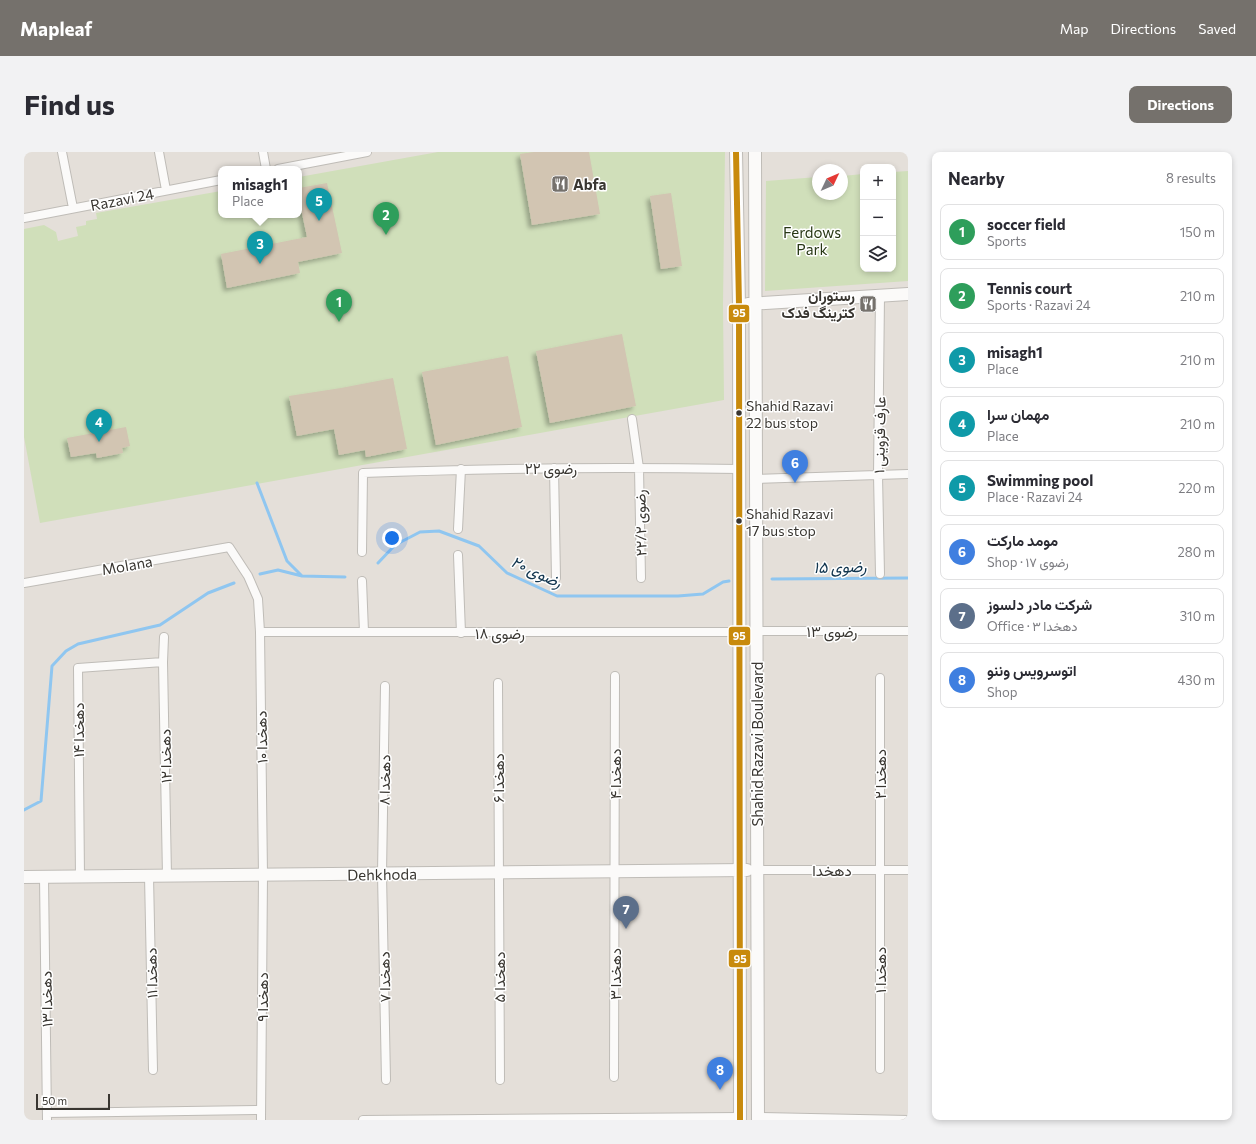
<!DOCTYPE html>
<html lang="en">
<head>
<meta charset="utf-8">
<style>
	:root { --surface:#fff; --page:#f2f2f3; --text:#2b2b33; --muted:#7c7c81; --line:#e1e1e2; --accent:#75716c }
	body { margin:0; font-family:Commissioner,Vazirmatn,sans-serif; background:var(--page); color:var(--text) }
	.controls { position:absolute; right:12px; top:12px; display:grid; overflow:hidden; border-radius:8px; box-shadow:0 2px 6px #0003 }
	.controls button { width:36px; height:36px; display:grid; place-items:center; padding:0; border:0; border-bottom:1px solid var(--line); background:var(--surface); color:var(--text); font:20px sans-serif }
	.compass { position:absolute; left:788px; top:12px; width:36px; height:36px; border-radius:50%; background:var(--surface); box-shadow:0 2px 6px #0003; rotate:46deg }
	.scale { position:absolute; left:12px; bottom:10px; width:74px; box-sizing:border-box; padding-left:4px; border:2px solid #393631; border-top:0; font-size:11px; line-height:14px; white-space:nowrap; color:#393631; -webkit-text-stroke:3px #fff; paint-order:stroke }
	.you { position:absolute; left:368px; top:386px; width:14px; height:14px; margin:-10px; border:3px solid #fff; border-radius:50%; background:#1a73e8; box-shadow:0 0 0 6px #1a73e833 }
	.badge { display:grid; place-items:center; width:26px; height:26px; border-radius:50%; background:var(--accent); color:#fff; font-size:13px; font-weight:700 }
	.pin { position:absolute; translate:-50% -33px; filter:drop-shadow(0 1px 2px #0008) }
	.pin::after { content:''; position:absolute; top:21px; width:14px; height:12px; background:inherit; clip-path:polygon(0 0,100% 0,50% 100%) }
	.popup { position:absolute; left:194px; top:14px; width:84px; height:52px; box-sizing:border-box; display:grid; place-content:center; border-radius:8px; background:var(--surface); filter:drop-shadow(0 1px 3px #0005); font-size:13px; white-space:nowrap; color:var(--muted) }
	.popup b { font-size:15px; color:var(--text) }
	.popup::after { content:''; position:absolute; left:50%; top:100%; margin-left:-8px; border:8px solid transparent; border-top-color:var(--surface) }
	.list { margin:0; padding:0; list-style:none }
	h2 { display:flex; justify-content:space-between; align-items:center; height:52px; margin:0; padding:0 16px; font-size:17px }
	h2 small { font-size:13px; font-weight:400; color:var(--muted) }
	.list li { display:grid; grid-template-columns:26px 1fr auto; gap:12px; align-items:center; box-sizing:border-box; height:56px; margin:0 8px 8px; padding:0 8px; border:1px solid var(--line); border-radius:8px }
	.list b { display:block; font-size:15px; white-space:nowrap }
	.list p { margin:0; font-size:13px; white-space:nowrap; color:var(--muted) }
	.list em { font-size:13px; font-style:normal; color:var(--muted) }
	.icon { flex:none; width:22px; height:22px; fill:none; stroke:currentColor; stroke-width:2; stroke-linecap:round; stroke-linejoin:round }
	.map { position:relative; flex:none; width:884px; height:968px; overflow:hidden; border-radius:8px }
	header { display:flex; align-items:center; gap:24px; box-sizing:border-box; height:56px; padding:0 20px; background:var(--accent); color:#fff }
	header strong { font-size:19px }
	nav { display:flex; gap:22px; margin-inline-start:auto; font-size:14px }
	.intro { display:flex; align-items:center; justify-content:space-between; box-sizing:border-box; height:96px; padding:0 24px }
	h1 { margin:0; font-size:28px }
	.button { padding:10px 18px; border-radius:8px; background:var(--accent); color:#fff; font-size:14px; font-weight:700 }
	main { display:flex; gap:24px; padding:0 24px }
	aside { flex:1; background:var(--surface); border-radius:8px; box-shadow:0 2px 6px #0003 }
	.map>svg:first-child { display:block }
</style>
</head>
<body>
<header>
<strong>Mapleaf</strong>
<nav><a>Map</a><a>Directions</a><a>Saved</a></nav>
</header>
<div class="intro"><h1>Find us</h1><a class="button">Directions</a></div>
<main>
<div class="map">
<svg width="884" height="968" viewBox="0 0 884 968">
	<defs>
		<filter id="shadow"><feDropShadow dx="-3.5" dy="3.5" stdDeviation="2" flood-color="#0004"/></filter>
	</defs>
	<rect width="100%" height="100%" fill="#e4dfd9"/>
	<!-- green -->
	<path fill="#d0dfba" d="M414 0H701L699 153 700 248 16 371 0 285V77L20 73 32 80 34 89 54 84 52 75 62 73V69L73 67 72 61 197 39V63H275V25Z
		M884 19V129L741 139 742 29 794 25V42H818V24L839 22V117H869V20Z"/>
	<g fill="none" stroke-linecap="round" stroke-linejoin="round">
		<!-- stream -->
		<path stroke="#8fc6f0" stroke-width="3" d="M233 331 263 409 278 424
			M354 411 371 393 396 380 415 379 455 394 483 421 533 444H654L679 442 699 430 705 429
			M236 422 254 418 278 424 321 425
			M748 427 884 426
			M0 658 17 649 28 514 42 499 54 492 136 473 184 441 210 431"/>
	</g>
	<!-- building -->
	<path fill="#d2c5b2" filter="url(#shadow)" d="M510 0H565L576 62 508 73 496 2Z
		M303 31 318 101 274 110 276 121 203 136 197 102 283 85 275 47V36Z
		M647 41 658 114 637 117 626 44Z
		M598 182 612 254 526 271 512 199Z
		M484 204 498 275 412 293 398 220Z
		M369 226 383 297 342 305 341 298 315 303 310 277 273 284 265 244 317 236Z
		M102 275 106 294 98 296 99 301 73 306 72 301 47 305 43 286Z"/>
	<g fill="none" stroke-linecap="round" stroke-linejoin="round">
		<defs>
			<path id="street" d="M38 0 49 56
				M135 0 142 38
				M239 0 242 17
				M254 17 343 0
				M0 66 197 28
				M608 267 615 316 617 426
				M530 316 532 426
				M732 327 884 322
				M434 377 437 317
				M338 400 339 321C464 316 590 315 715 317
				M434 403 437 481
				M856 422 854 323 856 144
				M338 429 340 480
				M0 431 205 395 224 424 234 447 236 480 239 723 237 968
				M733 479H884
				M236 480H715
				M140 485 139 510 143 724
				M474 531 476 928
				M361 534 358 722 362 928
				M733 718H884
				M125 724 129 918
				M20 725 23 968
				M56 725 54 516 139 510
				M856 917V526
				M590 925 591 524
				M23 961 237 958
				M734 965 884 968
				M339 968 716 965"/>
			<path id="secondary" d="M712 0 715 153 716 968
				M731 0 734 968
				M724 152 884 142
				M0 725 723 718"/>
		</defs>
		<!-- street casing -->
		<use href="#street" stroke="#bfbcb7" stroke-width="10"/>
		<!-- secondary casing -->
		<use href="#secondary" stroke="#bfbcb7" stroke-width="14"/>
		<!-- street -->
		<use href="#street" stroke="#fbfaf9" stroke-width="8"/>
		<!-- secondary -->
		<use href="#secondary" stroke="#fbfaf9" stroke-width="12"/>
		<defs>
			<path id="bus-1" d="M712 0 715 153 716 968"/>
		</defs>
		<!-- bus-1 casing -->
		<use href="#bus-1" stroke="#fff" stroke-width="9"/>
		<!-- bus-1 -->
		<use href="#bus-1" stroke="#c88a0c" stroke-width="6"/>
	</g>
	<!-- icons -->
	<defs>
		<symbol id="restaurant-square" viewBox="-11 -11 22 22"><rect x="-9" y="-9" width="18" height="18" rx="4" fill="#75716c" stroke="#fff"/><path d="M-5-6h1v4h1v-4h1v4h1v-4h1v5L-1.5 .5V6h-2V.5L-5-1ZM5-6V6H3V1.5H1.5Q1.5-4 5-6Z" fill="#fff"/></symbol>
	</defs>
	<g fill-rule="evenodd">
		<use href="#restaurant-square" x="526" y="22" width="20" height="20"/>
		<use href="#restaurant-square" x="834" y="142" width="20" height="20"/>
	</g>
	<!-- markers -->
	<g fill="#393631" stroke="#fff" stroke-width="1.5">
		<circle cx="715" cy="261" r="3.5"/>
		<circle cx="715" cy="369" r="3.5"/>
	</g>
	<g text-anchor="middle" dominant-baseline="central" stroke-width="3" stroke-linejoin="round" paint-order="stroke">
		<!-- bus labels -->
		<g font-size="14" fill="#393631" stroke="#fff" text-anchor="start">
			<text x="722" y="253">Shahid Razavi<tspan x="722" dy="17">22 bus stop</tspan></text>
			<text x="722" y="361">Shahid Razavi<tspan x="722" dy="17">17 bus stop</tspan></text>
		</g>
		<!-- poi labels -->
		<g font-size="15" font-weight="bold" fill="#393631" stroke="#fff" text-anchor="start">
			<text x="549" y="32">Abfa</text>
			<text x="831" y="143" text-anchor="end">رستوران<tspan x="831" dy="17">کترینگ فدک</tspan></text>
		</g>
		<!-- street labels -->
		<g font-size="15" fill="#393631" stroke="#fff">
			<text transform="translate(98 47) rotate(-11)">Razavi 24</text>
			<text transform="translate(855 283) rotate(-89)">عارف قزوینی ۱</text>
			<text x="527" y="316">رضوی ۲۲</text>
			<text transform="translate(616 371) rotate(-91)">رضوی ۲۲/۲</text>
			<text transform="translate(103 413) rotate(-10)">Molana</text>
			<text x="808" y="479">رضوی ۱۳</text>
			<text x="476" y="481">رضوی ۱۸</text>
			<text transform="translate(54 578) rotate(-90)">دهخدا ۱۴</text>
			<text transform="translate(237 585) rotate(-91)">دهخدا ۱۰</text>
			<text transform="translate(733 592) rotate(-90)">Shahid Razavi Boulevard</text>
			<text transform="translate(141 604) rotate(-91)">دهخدا ۱۲</text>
			<text transform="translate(591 622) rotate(-90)">دهخدا ۴</text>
			<text transform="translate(856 622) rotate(-90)">دهخدا ۲</text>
			<text transform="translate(474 626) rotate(-90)">دهخدا ۶</text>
			<text transform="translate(360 628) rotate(-89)">دهخدا ۸</text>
			<text x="808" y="718">دهخدا</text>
			<text transform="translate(358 722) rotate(-1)">Dehkhoda</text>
			<text transform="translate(856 818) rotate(-90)">دهخدا ۱</text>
			<text transform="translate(127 821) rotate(-91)">دهخدا ۱۱</text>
			<text transform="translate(591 822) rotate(-90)">دهخدا ۳</text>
			<text transform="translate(360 825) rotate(-91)">دهخدا ۷</text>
			<text transform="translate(475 825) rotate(-90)">دهخدا ۵</text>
			<text transform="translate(238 845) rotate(-90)">دهخدا ۹</text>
			<text transform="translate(22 847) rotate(-91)">دهخدا ۱۳</text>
		</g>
		<!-- park labels -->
		<g font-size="15" fill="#283815" stroke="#fff">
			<text x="788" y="80">Ferdows<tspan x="788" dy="17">Park</tspan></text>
		</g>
		<!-- water labels -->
		<g font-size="16" font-style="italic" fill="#11354e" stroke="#fff">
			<text transform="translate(816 414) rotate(-1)">رضوی ۱۵</text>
			<text transform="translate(513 419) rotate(25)">رضوی ۲۰</text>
		</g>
	</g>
	<g stroke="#fff" stroke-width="1.5">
		<rect x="704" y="152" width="22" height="19" rx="4" fill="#c88a0c"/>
		<rect x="704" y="474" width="23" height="20" rx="4" fill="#c88a0c"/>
		<rect x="704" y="797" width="23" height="19" rx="4" fill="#c88a0c"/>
	</g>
	<g font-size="11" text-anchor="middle" font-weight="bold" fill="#fff">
		<text x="715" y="165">95</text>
		<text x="715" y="488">95</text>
		<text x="716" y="811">95</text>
	</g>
</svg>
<div class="controls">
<button>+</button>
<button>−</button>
<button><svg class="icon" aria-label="layers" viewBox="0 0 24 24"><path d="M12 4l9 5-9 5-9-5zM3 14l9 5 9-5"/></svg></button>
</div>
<svg class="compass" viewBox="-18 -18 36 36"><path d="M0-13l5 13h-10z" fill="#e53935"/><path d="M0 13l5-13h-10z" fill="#7c7c81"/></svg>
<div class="scale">50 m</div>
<div class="you"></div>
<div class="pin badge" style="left:315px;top:170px;background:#2e9e5b">1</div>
<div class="pin badge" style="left:362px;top:83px;background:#2e9e5b">2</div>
<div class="pin badge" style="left:236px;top:112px;background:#0f9aa8">3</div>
<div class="popup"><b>misagh1</b>Place</div>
<div class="pin badge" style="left:75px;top:290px;background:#0f9aa8">4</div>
<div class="pin badge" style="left:295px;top:69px;background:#0f9aa8">5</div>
<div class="pin badge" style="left:771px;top:331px;background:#3f7fe0">6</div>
<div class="pin badge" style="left:602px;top:777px;background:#5c6f8a">7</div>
<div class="pin badge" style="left:696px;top:938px;background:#3f7fe0">8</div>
</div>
<aside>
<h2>Nearby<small>8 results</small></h2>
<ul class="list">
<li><span class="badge" style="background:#2e9e5b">1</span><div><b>soccer field</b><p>Sports</p></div><em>150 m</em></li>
<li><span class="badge" style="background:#2e9e5b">2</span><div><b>Tennis court</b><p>Sports · Razavi 24</p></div><em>210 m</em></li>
<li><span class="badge" style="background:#0f9aa8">3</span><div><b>misagh1</b><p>Place</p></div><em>210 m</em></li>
<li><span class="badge" style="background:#0f9aa8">4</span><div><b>مهمان سرا</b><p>Place</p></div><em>210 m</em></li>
<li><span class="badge" style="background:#0f9aa8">5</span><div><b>Swimming pool</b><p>Place · Razavi 24</p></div><em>220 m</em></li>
<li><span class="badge" style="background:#3f7fe0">6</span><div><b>مومد مارکت</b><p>Shop · رضوی ۱۷</p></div><em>280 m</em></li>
<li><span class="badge" style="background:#5c6f8a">7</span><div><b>شرکت مادر دلسوز</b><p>Office · دهخدا ۳</p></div><em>310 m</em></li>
<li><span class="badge" style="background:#3f7fe0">8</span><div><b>اتوسرویس وننو</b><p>Shop</p></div><em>430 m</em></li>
</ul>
</aside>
</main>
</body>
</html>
